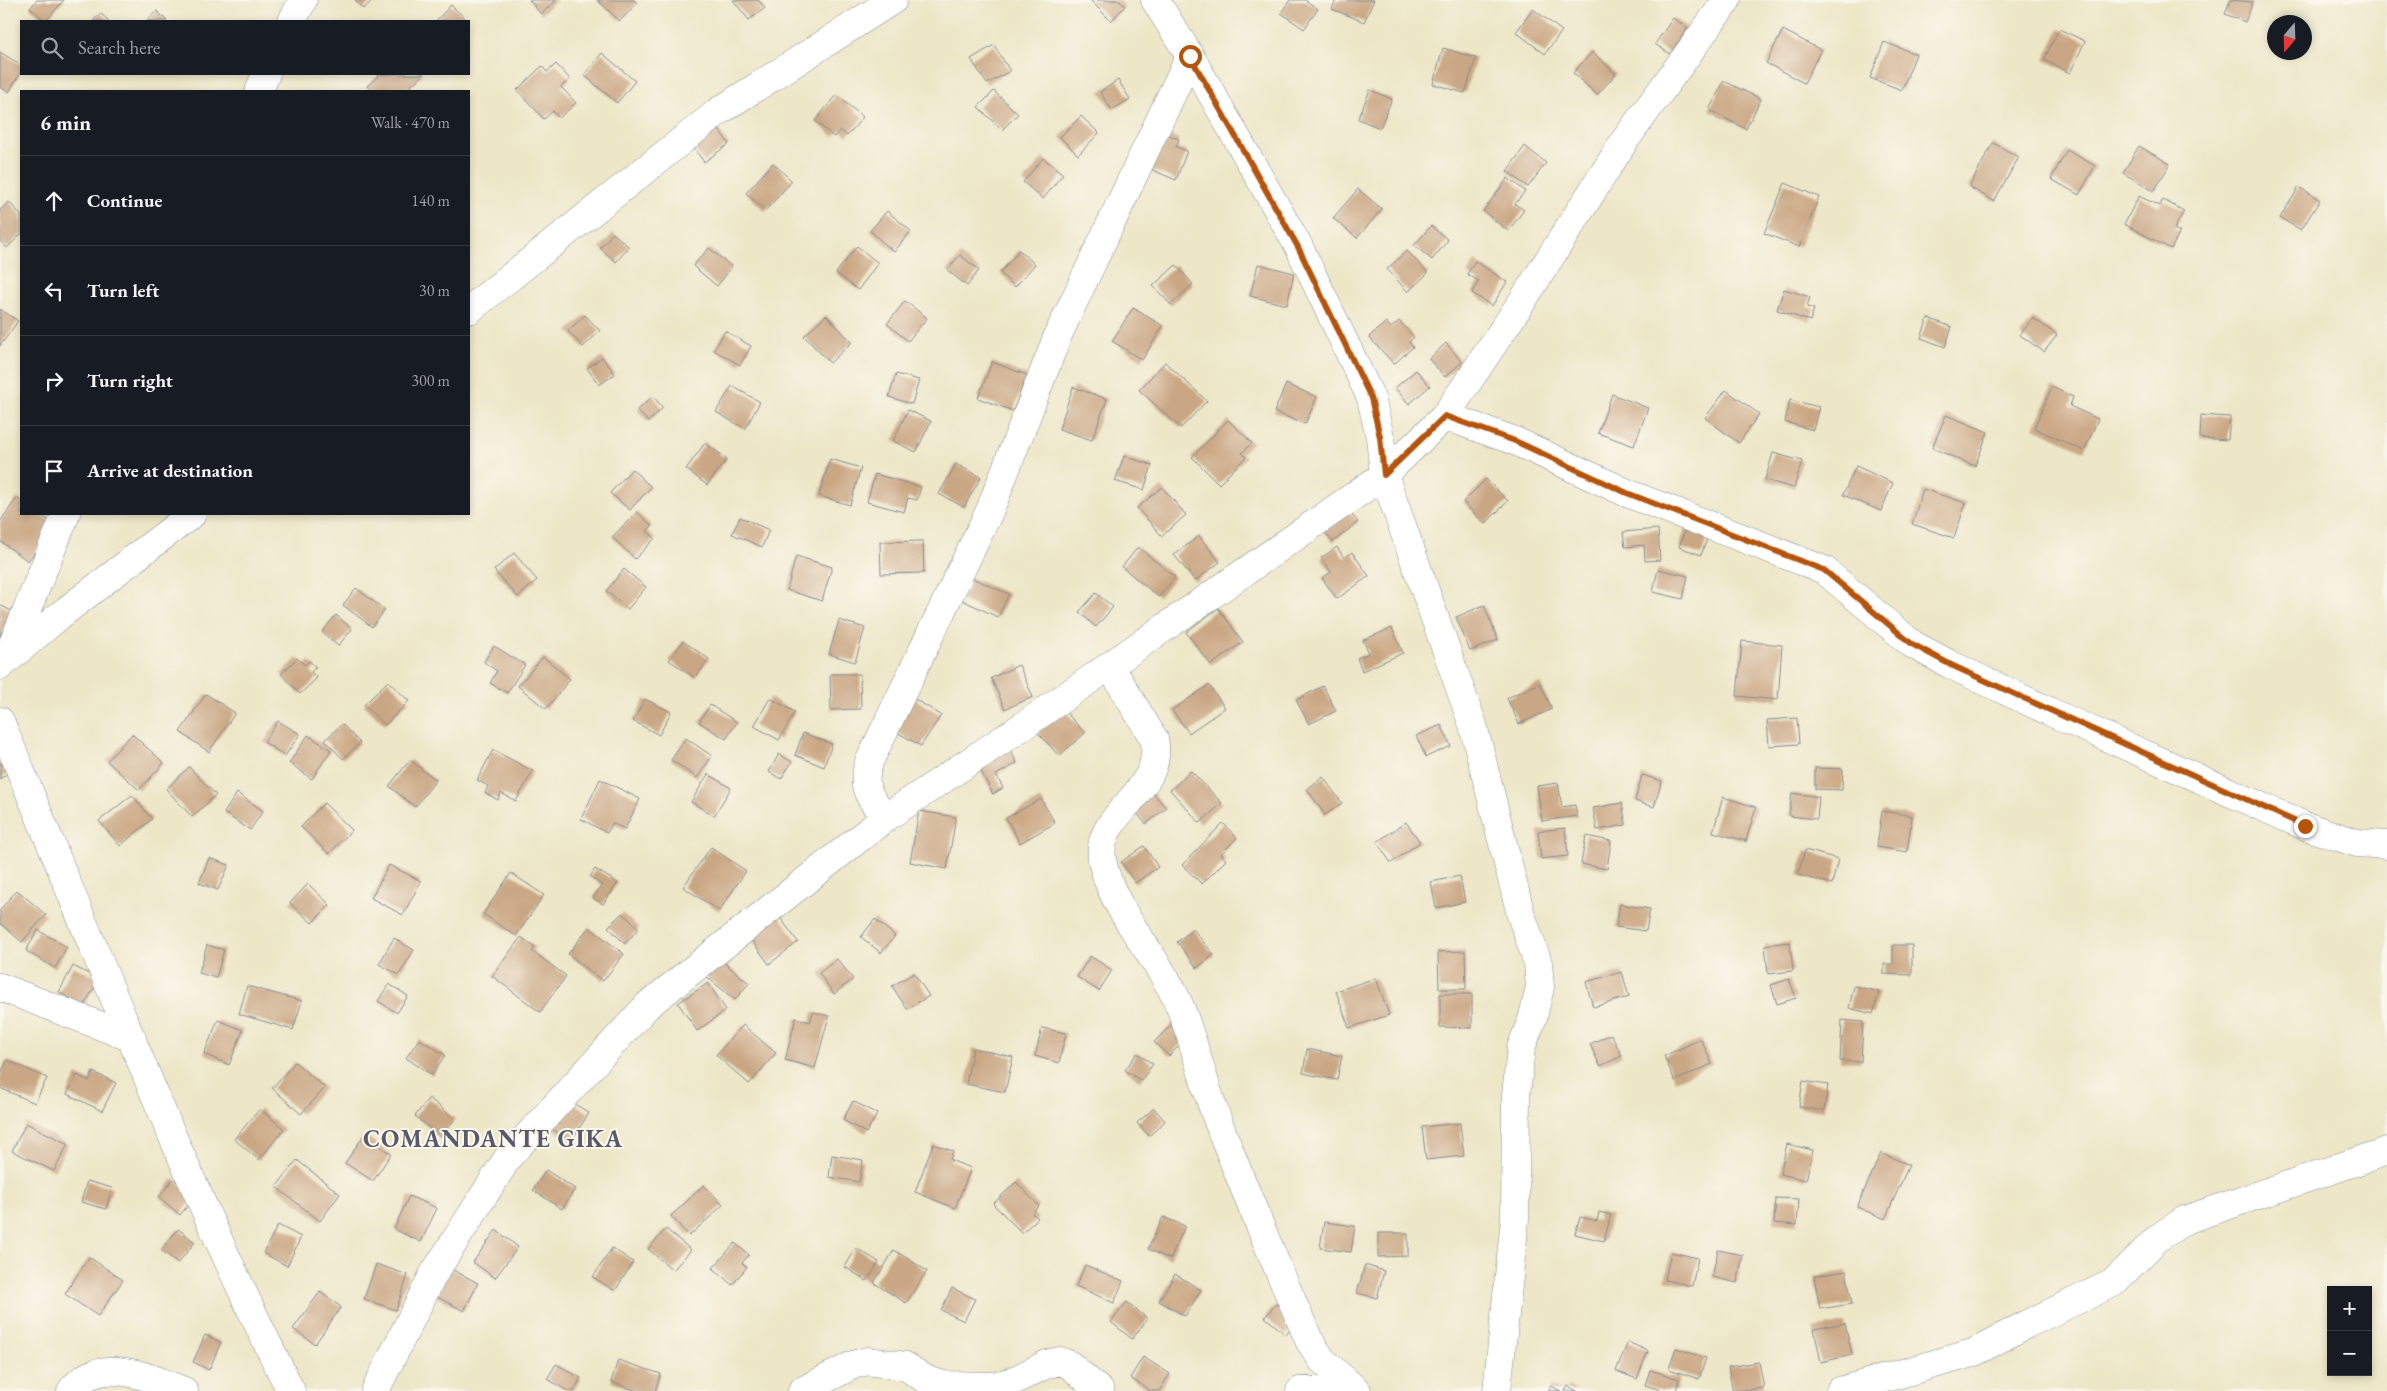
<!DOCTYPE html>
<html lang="en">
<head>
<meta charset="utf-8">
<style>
	:root { --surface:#171b24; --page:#20242c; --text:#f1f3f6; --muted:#9ea1a6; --line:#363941 }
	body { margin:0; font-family:"EB Garamond",serif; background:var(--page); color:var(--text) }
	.controls { position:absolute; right:15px; bottom:15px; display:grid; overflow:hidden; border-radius:0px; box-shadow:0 2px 8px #0003 }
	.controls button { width:45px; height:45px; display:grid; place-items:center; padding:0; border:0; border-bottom:1px solid var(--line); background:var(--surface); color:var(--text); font:25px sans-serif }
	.compass { position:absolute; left:2267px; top:15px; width:45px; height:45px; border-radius:50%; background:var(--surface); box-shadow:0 2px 8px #0003; rotate:199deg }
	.stop { position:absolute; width:15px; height:15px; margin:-11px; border:4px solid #b45309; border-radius:50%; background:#fff }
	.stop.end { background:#b45309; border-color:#fff; box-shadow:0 1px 5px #0008 }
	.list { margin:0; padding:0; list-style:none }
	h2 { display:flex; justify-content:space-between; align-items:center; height:65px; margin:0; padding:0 20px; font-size:21px }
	h2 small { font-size:16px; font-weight:400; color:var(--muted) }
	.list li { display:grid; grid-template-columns:32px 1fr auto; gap:15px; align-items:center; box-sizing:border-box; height:90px; padding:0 20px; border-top:1px solid var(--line) }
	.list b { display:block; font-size:19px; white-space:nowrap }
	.list em { font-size:16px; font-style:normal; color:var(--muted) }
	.icon { flex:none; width:28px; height:28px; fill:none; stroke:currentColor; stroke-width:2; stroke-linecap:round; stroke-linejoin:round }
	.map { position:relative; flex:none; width:2387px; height:1391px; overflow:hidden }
	.search { position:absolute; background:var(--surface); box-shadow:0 2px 8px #0003; left:20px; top:20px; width:450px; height:55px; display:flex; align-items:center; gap:12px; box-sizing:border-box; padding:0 18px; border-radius:0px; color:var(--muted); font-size:19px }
	.panel { position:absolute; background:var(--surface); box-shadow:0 2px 8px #0003; left:20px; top:90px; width:450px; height:425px; border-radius:0px }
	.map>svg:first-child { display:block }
</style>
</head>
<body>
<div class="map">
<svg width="2387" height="1391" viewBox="0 0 2387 1391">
	<rect width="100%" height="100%" fill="#fbf7ec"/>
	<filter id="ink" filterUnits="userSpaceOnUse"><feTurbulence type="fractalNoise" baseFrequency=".02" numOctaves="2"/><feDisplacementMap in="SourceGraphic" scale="10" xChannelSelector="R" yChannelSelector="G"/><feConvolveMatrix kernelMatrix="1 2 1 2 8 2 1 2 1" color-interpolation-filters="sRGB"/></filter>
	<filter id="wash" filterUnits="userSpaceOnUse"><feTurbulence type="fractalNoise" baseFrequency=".0096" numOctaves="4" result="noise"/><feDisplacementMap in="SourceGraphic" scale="20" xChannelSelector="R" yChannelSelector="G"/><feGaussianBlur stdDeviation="1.12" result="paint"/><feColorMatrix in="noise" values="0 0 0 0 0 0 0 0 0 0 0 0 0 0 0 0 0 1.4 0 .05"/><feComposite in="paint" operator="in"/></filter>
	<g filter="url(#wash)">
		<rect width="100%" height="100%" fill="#ede6c7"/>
		<g id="blocks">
			<!-- building -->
			<path fill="#caa784" d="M37 0H64L46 21 30 8Z
				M355 0H373L363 9Z
				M529 0H557L541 14Z
				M597 0H634L637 3 620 21Z
				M733 0H758L765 8 749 20Z
				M1090 0H1119L1125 6 1111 21Z
				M1290 0H1305L1318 9 1304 29 1281 13Z
				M1336 0H1374L1364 22 1332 9Z
				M2230 0 2253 2 2245 22 2225 14Z
				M451 5 468 21H436Z
				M1533 9 1562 31 1545 54 1516 32Z
				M157 11 167 21H146Z
				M100 13 109 21H93Z
				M1673 18 1688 28 1670 54 1655 44Z
				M2059 29 2085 41 2070 73 2044 60Z
				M1783 30 1821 50 1804 83 1766 63Z
				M1884 42 1916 54 1902 90 1870 78Z
				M994 45 1010 71 987 84 971 59Z
				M1443 48 1476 58 1465 93 1433 84Z
				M0 52 21 65V72L9 92 0 87Z
				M1592 52 1616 74 1597 95 1573 73Z
				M602 53 635 81 617 103 584 75Z
				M556 64 570 79 561 87 576 103 559 118 553 111 544 119 517 90 542 66 547 72Z
				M380 74H424L405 91H371L367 86Z
				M1118 80 1130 99 1112 110 1100 92Z
				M1724 81 1761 99 1746 129 1709 110Z
				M1370 90 1392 99 1380 128 1358 119Z
				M994 91 1018 114 1002 130 978 107Z
				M836 95 863 117 847 136 840 130 834 137 815 121Z
				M1081 116 1099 133 1078 155 1060 137Z
				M715 124 729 144 704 162 690 143Z
				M1158 130 1179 139 1176 147 1187 151 1176 180 1143 166Z
				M1993 143 2019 157 1994 201 1969 187Z
				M1525 146 1546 163 1528 187 1507 171Z
				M2139 146 2170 164 2154 191 2123 173Z
				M2067 150 2095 166 2079 195 2051 179Z
				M1043 158 1063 174 1043 199 1023 182Z
				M773 163 792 181 765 211 746 193Z
				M1508 178 1525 191 1515 204 1524 210 1508 231 1483 211Z
				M1785 183 1819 197 1799 247 1764 233Z
				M2299 187 2320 200 2301 230 2280 218Z
				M1358 189 1382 209 1357 238 1333 218Z
				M2139 196 2159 206 2163 200 2184 211 2174 229 2180 232 2171 249 2124 224Z
				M9 202 21 215V234L7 248 0 241V210Z
				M887 211 911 231 894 252 870 231Z
				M1431 226 1448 240 1432 260 1414 245Z
				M613 233 629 247 616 262 600 248Z
				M857 246 878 263 858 290 836 273Z
				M709 248 732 267 717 286 693 266Z
				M1019 250 1035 264 1015 287 1000 273Z
				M1407 251 1428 273 1408 292 1387 269Z
				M960 255 979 270 967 286 947 270Z
				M1475 261 1507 282 1492 306 1472 293 1479 281 1467 274Z
				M1258 264 1294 273 1287 305 1250 296Z
				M1176 265 1193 284 1171 305 1153 286Z
				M1784 289 1810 297 1807 307 1814 309 1810 321 1777 310Z
				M905 301 927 318 908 341 887 324Z
				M1133 308 1163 326 1142 360 1112 341Z
				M0 309 18 321 0 346Z
				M585 315 600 331 583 347 568 331Z
				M826 315 852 342 830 363 804 336Z
				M1928 318 1952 327 1945 347 1921 338Z
				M2033 318 2057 335 2044 352 2020 335Z
				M1399 321 1414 337 1409 342 1413 347 1394 364 1369 337 1386 322 1391 328Z
				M725 331 751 346 740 365 714 350Z
				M1446 343 1462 362 1445 377 1429 359Z
				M602 357 615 374 599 385 587 368Z
				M992 362 1027 375 1013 411 978 398Z
				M1165 362 1207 401 1181 428 1139 390Z
				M1416 370 1430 386 1409 404 1395 388Z
				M896 374 919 380 912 404 889 397Z
				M1286 384 1317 397 1305 424 1274 412Z
				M732 386 760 402 745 429 716 412Z
				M1073 387 1107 399 1092 440 1059 429Z
				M2052 387 2073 397 2070 406 2098 419 2084 451 2034 428Z
				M1726 390 1759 414 1739 443 1705 418Z
				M1612 394 1648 408 1634 446 1598 433Z
				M653 396 663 408 648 422 637 410Z
				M1790 400 1819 407 1813 430 1785 422Z
				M908 410 931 421 916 452 893 441Z
				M1946 415 1988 432 1975 466 1932 448Z
				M2201 415 2230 417 2228 440 2200 438Z
				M1228 420 1252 443 1242 453 1246 457 1219 484 1192 457Z
				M705 443 727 459 707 485 686 469Z
				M1773 453 1802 461 1794 488 1765 480Z
				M1124 456 1152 465 1144 490 1115 481Z
				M830 459 861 468 850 505 819 496Z
				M956 464 981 477 964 507 939 494Z
				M1856 466 1893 483 1881 511 1843 495Z
				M632 469 651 487 630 510 610 493Z
				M875 474 921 487 917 500 908 498 904 512 867 502Z
				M1486 479 1508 501 1485 524 1463 502Z
				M1162 487 1186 515 1162 536 1137 508Z
				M1923 489 1966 503 1954 538 1912 524Z
				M17 498 21 501V514H39L55 525 28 561 0 541V522Z
				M1341 502 1358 522 1333 542 1317 523Z
				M637 512 652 526 647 531 655 538 635 559 612 537Z
				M740 517 769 530 762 547 732 534Z
				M1688 520 1711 528 1701 555 1679 547Z
				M1658 529 1660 560 1645 561 1644 545 1625 547 1623 532Z
				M1199 536 1220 562 1195 581 1174 555Z
				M923 541 924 573 881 574 880 542Z
				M1138 547 1175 577 1159 597 1122 567Z
				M1337 547 1344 558 1352 552 1369 576 1337 599 1322 578 1331 572 1321 558Z
				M514 553 537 580 518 597 494 570Z
				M796 556 832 567 822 601 787 590Z
				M624 569 646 587 628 609 606 591Z
				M1658 569 1688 576 1683 599 1653 592Z
				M972 578 1009 594 998 617 962 600Z
				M356 588 385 610 372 627 343 605Z
				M1096 593 1113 607 1096 627 1079 612Z
				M0 605 13 612 0 636Z
				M1484 605 1498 640 1470 651 1456 617Z
				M1218 608 1243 642 1211 665 1186 632Z
				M336 615 352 629 338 646 322 632Z
				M839 620 865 628 855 662 829 654Z
				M1392 628 1403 653 1362 671 1357 658 1369 653 1363 640Z
				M683 641 709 659 695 678 669 660Z
				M1742 641 1782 645 1778 700 1737 696Z
				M494 646 525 665 507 693 490 683 497 671 484 662Z
				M543 657 570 679 546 709 518 686Z
				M297 658 305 665 309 661 316 667 311 672 317 678 300 694 281 674Z
				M1019 665 1033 697 1005 709 991 678Z
				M830 674H860L861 709 831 710Z
				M388 681 409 701 385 725 364 705Z
				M1540 683 1552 709 1519 724 1507 698Z
				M1209 685 1225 708 1189 733 1172 710Z
				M1323 686 1336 711 1309 724 1296 700Z
				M206 694 235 713 209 752 180 732Z
				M908 695 941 715 921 746 888 727Z
				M770 698 795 712 779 740 754 726Z
				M645 699 671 712 659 735 633 721Z
				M710 705 737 722 726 739 699 722Z
				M1059 705 1085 733 1059 756 1034 728Z
				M1797 718 1799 744 1769 746 1767 720Z
				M278 721 300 734 285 756 264 742Z
				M342 724 360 743 343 759 325 740Z
				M1441 725 1451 746 1426 757 1416 736Z
				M803 733 832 744 824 767 795 755Z
				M132 734 164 763 139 790 107 761Z
				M308 735 331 750 312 779 289 763Z
				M686 738 712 756 697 778 671 760Z
				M1010 749 1017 763 996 775 1003 788 993 794 978 766Z
				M493 750 533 771 516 801 501 793 498 800 485 793 488 786 477 780Z
				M779 754 792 762 781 779 769 772Z
				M410 760 436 780 415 807 389 786Z
				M0 762 8 773 0 779Z
				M189 767 216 795 192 817 166 789Z
				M1815 768 1843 769 1842 790 1815 789Z
				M1191 771 1222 803 1200 823 1170 790Z
				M708 774 731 788 714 816 691 802Z
				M1642 775 1662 781 1654 807 1635 801Z
				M1323 777 1342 803 1325 815 1307 789Z
				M600 779 640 799 625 829 612 823 607 833 581 819Z
				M1558 783 1562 807 1575 805 1577 816 1542 821 1537 786Z
				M1150 789 1166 808 1146 824 1130 805Z
				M237 793 263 811 250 830 224 813Z
				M1792 793 1819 797 1817 819 1789 816Z
				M132 795 152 819 120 846 99 821Z
				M1723 797 1756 807 1746 841 1713 832Z
				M1041 799 1055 823 1020 843 1006 818Z
				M324 803 352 830 329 854 301 827Z
				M1622 803 1626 825 1597 830 1593 808Z
				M919 811 956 817 947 869 910 862Z
				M1882 811 1912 816 1907 852 1877 847Z
				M1406 822 1420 842 1391 863 1377 842Z
				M1223 823 1237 838 1221 854 1226 860 1202 884 1182 865Z
				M1565 828 1568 856 1541 859 1538 831Z
				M1586 836 1611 841 1607 869 1581 864Z
				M1144 846 1158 867 1135 883 1121 862Z
				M711 847 746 871 719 911 683 887Z
				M1805 850 1838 859 1832 884 1798 875Z
				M209 858 229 865 218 890 199 883Z
				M389 865 421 881 403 915 371 898Z
				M595 869 618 883 603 904 593 898 602 885 590 877Z
				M511 873 544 895 516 936 483 914Z
				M1460 876 1465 902 1436 908 1431 882Z
				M308 884 330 905 312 923 290 903Z
				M17 890 46 915 22 942 0 923V910Z
				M1620 904 1650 909 1646 931 1616 927Z
				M622 913 639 928 625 944 608 927Z
				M777 913 798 942 769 964 747 934Z
				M875 919 895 936 881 953 861 937Z
				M589 927 624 954 603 981 568 954Z
				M1193 929 1214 955 1197 968 1177 942Z
				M38 930 67 947 55 968 26 951Z
				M521 937 535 947 532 951 566 976 540 1012 492 976Z
				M394 938 414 950 399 975 379 964Z
				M1790 942 1793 971 1768 974 1765 945Z
				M207 945 224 950 216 978 199 973Z
				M1893 945H1912V975L1884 974V964H1893Z
				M1465 951 1466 989H1439L1438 952Z
				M1090 956 1112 970 1099 991 1077 977Z
				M837 959 853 979 834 994 819 973Z
				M721 960 749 983 735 1000 707 977Z
				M73 966 99 979 84 1006 59 992Z
				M1622 972 1629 997 1593 1007 1586 982Z
				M914 973 929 996 907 1009 892 986Z
				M1376 978 1389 1015 1349 1028 1336 991Z
				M1789 979 1796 998 1777 1004 1771 985Z
				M708 983 726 1010 697 1031 678 1003Z
				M389 984 408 996 397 1013 378 1001Z
				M247 986 302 1001 293 1030 239 1014Z
				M1854 986 1879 992 1873 1014 1849 1008Z
				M1440 994H1472V1028L1440 1027Z
				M813 1012 829 1016 815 1068 785 1060 796 1018 810 1022Z
				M218 1020 243 1030 229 1065 204 1054Z
				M1842 1020 1863 1022 1861 1062 1840 1061Z
				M1173 1023 1187 1037 1169 1056 1154 1042Z
				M743 1025 776 1053 749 1084 716 1055Z
				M1042 1028 1066 1033 1059 1063 1035 1056Z
				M1611 1034 1622 1056 1600 1066 1590 1044Z
				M419 1039 445 1055 432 1075 406 1058Z
				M1701 1039 1712 1064 1675 1081 1664 1056Z
				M973 1048 1013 1057 1005 1092 966 1084Z
				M1307 1049 1342 1056 1337 1080 1303 1073Z
				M1137 1053 1153 1064 1141 1081 1125 1070Z
				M7 1060 47 1078 35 1103 0 1088V1076Z
				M295 1062 325 1088 301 1114 272 1088Z
				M93 1072 116 1083 102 1111 67 1094 77 1075 89 1081Z
				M1803 1081 1828 1085 1824 1111 1799 1107Z
				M429 1098 455 1119 440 1137 415 1116Z
				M567 1099 589 1113 571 1141 549 1127Z
				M853 1101 877 1114 866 1133 843 1120Z
				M1154 1108 1165 1121 1149 1136 1137 1123Z
				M260 1109 284 1129 259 1160 234 1139Z
				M26 1123 68 1144 54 1171 12 1151Z
				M1460 1123 1464 1156 1426 1160 1422 1127Z
				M364 1135 391 1154 373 1181 345 1163Z
				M933 1144 953 1151 950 1160 971 1168 955 1208 915 1192Z
				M1787 1144 1813 1150 1806 1180 1780 1174Z
				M1881 1153 1909 1165 1885 1219 1857 1207Z
				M832 1155 863 1160 859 1182 829 1177Z
				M297 1160 340 1194 320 1221 276 1187Z
				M546 1170 575 1189 562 1209 533 1190Z
				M173 1179 195 1197 180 1215 159 1197Z
				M87 1181 112 1188 106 1209 81 1202Z
				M1016 1182 1039 1206 1032 1213 1038 1218 1022 1233 993 1204Z
				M704 1185 723 1205 689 1236 671 1216Z
				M409 1196 437 1208 421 1242 394 1229Z
				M1776 1198 1799 1199 1797 1225 1774 1223Z
				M1599 1212 1611 1215 1604 1241 1575 1234 1580 1217 1597 1221Z
				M1163 1217 1185 1226 1170 1259 1148 1249Z
				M1324 1222 1355 1226 1351 1252 1320 1248Z
				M278 1225 301 1237 287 1266 263 1253Z
				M178 1229 195 1242 178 1263 161 1250Z
				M666 1229 691 1250 673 1270 648 1249Z
				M496 1230 518 1247 495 1278 473 1262Z
				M1378 1233H1408V1256L1378 1257Z
				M735 1243 749 1255 742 1263 747 1267 732 1285 713 1268Z
				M612 1248 633 1262 615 1291 593 1277Z
				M856 1248 879 1262 867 1281 845 1267Z
				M894 1250 927 1271 906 1303 874 1283Z
				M1718 1250 1743 1255 1737 1283 1712 1277Z
				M1671 1252 1698 1258 1692 1286 1665 1280Z
				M89 1257 123 1280 98 1316 65 1294Z
				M376 1264 408 1275 396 1310 364 1299Z
				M1085 1265 1123 1281 1114 1303 1076 1286Z
				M1365 1265 1384 1271 1377 1298 1357 1293Z
				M449 1268 478 1283 464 1311 435 1296Z
				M1846 1271 1852 1304 1820 1309 1814 1276Z
				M1175 1274 1201 1290 1185 1316 1159 1301Z
				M952 1288 975 1299 964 1321 941 1310Z
				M320 1292 341 1307 315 1344 293 1329Z
				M1127 1302 1148 1319 1132 1339 1111 1322Z
				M1276 1304 1297 1321 1286 1335 1265 1317Z
				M1845 1323 1852 1355 1821 1362 1814 1329Z
				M205 1335 221 1342 209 1370 193 1362Z
				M1628 1342 1648 1351 1637 1379 1616 1371Z
				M1676 1348 1706 1358 1699 1379 1669 1369Z
				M1143 1357 1170 1374 1159 1391H1151L1130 1378Z
				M618 1360 661 1374 655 1391H637L611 1382Z
				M1759 1362 1764 1388 1733 1391 1728 1367Z
				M556 1364 581 1378 574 1391H568L547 1379Z
				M1650 1370 1679 1379 1676 1391H1664L1645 1385Z
				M1551 1386 1561 1391H1548Z
				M1568 1386 1577 1391H1565Z"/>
		</g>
	</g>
	<g filter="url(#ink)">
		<use href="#blocks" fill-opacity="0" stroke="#848a92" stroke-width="1"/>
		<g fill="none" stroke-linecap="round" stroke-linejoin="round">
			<defs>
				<path id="minor" d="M1155 0 1190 56 1299 247 1371 398 1380 437 1384 475 1473 725 1521 915 1538 963 1540 987 1533 1017 1521 1048 1516 1095 1515 1219 1497 1391
					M292 21 303 0
					M259 91 266 74
					M469 310 719 111 893 0
					M1445 416 1515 441 1627 493 1824 570 1912 644 1951 665 2057 715 2305 826 2357 843 2387 845
					M8 656 66 514
					M0 666 59 616 192 514
					M1110 666 1154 739C1166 792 1095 812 1102 859 1110 908 1158 957 1178 1002 1195 1041 1203 1084 1219 1124 1247 1197 1278 1269 1309 1340L1322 1360 1357 1391
					M0 721C94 945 181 1174 291 1391
					M885 818C870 797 860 789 869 762L990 510 1058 335 1190 56
					M0 987 132 1038
					M71 1391C99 1353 150 1378 184 1391
					M375 1391 433 1275 509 1156 648 1005 885 818 1023 726 1384 475 1445 416 1523 300 1625 140 1727 0
					M802 1391 853 1365 867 1361 905 1366 925 1379 943 1385 994 1386 1011 1382 1047 1364 1060 1361 1070 1365 1100 1391
					M1300 1391 1354 1389
					M1840 1391 1973 1353 2027 1324 2113 1283 2158 1238 2185 1220 2387 1151"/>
			</defs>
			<!-- minor casing -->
			<use href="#minor" stroke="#848a92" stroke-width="29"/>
			<!-- minor -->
			<use href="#minor" stroke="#fff" stroke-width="28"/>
		</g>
	</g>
	<g fill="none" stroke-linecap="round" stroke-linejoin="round" filter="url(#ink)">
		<!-- route -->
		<path stroke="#b45309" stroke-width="6" d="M1190 56 1298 247 1371 398 1380 437 1384 475 1445 416 1515 441 1627 493 1824 570 1912 644 1951 665 2305 826"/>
	</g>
	<g text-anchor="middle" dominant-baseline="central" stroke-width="4" stroke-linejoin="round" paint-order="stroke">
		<!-- district labels -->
		<g font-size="24" font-weight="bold" letter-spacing="1" fill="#58596b" stroke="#fbf7ec">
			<text x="493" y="1138">COMANDANTE GIKA</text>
		</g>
	</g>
</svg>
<div class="controls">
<button>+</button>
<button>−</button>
</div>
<svg class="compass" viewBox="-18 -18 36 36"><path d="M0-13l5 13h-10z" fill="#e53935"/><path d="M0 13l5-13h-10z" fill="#9ea1a6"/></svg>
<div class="stop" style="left:1190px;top:56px"></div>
<div class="stop end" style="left:2305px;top:826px"></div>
<div class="search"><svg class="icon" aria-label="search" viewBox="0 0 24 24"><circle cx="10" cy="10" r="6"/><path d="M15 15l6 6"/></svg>Search here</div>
<section class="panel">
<h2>6 min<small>Walk · 470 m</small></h2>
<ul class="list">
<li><svg class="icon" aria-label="ahead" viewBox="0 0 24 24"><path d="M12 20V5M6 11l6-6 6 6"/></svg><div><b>Continue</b></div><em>140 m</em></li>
<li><svg class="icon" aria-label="left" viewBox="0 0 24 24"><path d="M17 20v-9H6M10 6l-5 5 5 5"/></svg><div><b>Turn left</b></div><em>30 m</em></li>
<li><svg class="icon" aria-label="right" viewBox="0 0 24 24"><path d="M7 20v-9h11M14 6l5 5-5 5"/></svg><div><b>Turn right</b></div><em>300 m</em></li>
<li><svg class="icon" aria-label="arrive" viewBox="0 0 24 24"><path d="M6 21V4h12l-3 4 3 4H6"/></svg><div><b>Arrive at destination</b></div></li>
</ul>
</section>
</div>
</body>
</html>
